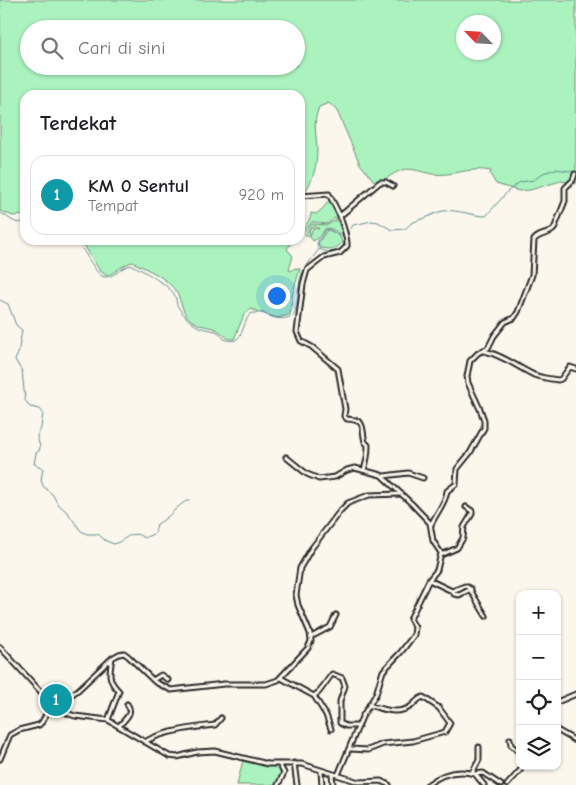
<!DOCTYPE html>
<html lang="id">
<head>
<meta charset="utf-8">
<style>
	:root { --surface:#fff; --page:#f2f2f2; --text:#202124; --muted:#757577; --line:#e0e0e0; --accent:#db2777 }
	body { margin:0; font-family:"Comic Neue",sans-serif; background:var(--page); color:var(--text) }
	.controls { position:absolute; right:15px; bottom:15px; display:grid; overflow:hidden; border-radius:10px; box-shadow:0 1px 4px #0004 }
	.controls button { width:45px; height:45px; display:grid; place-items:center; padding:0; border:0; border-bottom:1px solid var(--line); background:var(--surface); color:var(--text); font:25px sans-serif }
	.compass { position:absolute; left:456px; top:15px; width:45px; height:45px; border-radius:50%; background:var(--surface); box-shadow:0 1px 4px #0004; rotate:295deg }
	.you { position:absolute; left:276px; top:295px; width:18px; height:18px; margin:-12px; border:4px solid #fff; border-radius:50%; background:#1a73e8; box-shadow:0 0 0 8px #1a73e833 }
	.badge { display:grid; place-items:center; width:32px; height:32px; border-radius:50%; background:var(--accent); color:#fff; font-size:16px; font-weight:700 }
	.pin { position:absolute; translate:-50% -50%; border:2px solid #fff; box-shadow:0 1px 5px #0006 }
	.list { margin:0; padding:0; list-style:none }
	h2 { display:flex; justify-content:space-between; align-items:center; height:65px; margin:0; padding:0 20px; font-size:21px }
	h2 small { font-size:16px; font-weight:400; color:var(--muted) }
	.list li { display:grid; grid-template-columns:32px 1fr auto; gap:15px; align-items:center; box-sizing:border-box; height:80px; margin:0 10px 10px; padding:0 10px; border:1px solid var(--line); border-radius:15px }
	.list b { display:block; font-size:19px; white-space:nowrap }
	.list p { margin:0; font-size:16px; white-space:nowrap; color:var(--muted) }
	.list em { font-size:16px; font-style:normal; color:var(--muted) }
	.icon { flex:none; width:28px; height:28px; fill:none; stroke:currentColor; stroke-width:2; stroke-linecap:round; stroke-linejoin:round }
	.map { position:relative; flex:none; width:576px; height:785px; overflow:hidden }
	.search { position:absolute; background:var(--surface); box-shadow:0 1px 4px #0004; left:20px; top:20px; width:285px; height:55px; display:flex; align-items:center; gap:12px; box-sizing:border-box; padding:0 18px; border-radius:28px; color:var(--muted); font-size:19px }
	.panel { position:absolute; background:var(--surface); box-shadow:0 1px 4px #0004; left:20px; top:90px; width:285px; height:155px; border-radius:15px }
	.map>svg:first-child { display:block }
</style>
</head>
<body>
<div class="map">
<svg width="576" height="785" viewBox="0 0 576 785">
	<rect width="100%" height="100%" fill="#fbf7ec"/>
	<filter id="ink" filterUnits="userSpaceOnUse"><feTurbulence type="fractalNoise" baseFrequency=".02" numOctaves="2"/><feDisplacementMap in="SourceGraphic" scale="10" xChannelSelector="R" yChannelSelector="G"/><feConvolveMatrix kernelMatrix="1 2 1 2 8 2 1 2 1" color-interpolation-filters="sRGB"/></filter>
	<g filter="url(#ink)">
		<!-- green -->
		<path fill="#aaf2be" stroke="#6a8e74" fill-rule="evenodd" d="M0 0H576V184L561 181 530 190 519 191 496 184 490 174 491 171C469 166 451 177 433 174 423 173 412 167 402 170 390 174 387 181 374 181L360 164 337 111 329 103 319 107C312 124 317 134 317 151 317 166 313 181 304 193L300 192V95H25V215L13 216 0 211ZM464 22H494V52H464ZM29 29H296V66H29Z
			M330 198 340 220 334 218C325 228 324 222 312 222L303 233 302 231C305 225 311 220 311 213L316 214C321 211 328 203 330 198Z
			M336 220 341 224 344 237 332 229 326 228 317 239 313 241 310 237 312 230 314 228 319 229 315 226 310 228 309 237 305 235 312 224 327 225Z
			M327 230C333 231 341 236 342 242 337 251 328 249 320 248L318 243Z
			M81 240H293L287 249 293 256 289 270 291 271 295 268 300 269 293 292 290 315 277 318 251 309 244 315 234 339H229C224 336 220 330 213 328 205 326 199 326 191 320 182 313 182 303 177 293 168 278 147 269 132 262 122 265 116 272 107 276L100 271Z
			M243 760 280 767 283 771 275 785H237Z"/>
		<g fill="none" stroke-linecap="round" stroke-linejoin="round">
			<!-- stream -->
			<path stroke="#5d8d90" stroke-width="1" d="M0 213C8 216 10 221 19 223L25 220
				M347 235 353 225 372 221 378 222 392 230 405 229C411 222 416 221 425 218 431 216 436 212 443 211 458 209 472 216 486 216L508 191 520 182 534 180 543 173 556 169 576 172
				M75 240C84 248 95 273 102 276 114 281 122 263 133 266 140 268 172 288 174 294 176 297 176 301 177 305 179 309 183 314 186 317 189 321 197 327 202 328 211 331 219 329 224 339 244 347 241 325 250 314 267 308 272 325 293 316 299 305 297 289 301 276 304 267 313 258 319 249 328 253 334 253 343 247L344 238
				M318 248 317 243 325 230 329 229 343 238
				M0 300 8 304 16 325 22 330 18 354 15 360 22 371 25 400 30 407 40 409 43 413 41 428 37 436 40 447 39 451 36 453 34 464 43 468 41 480 43 486 53 495 57 503 68 513 81 531 87 534H98L106 541 114 544C125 541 132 528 144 538L155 533 157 524C170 518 176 505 189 500"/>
			<defs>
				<path id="minor" d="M300 196 329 194 340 216
					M484 351C503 355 517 367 534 375 542 378 550 379 558 380L561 379 570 367 576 369
					M286 457 307 474 319 479 335 477 347 470 355 468 381 475 412 504 430 523 433 541 441 553 437 570 429 580 410 619 415 627 414 635 401 652 383 671 376 694 362 717 338 775
					M364 470C367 461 368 453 368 445L365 442C361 428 367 420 347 419L344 416 345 409 338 369 312 347 301 341 297 332 303 284 307 270 324 257 340 253 347 246C348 238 342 224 340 216L380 182H386L393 186
					M384 476 408 473 423 478
					M431 525C436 513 446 503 447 491L456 484 457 469 470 453 484 428V420L480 409 468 383 467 376 470 361 478 353 488 348 494 336 505 322 514 318 518 312 532 275 534 240C539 233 549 235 554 229L565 201V188L573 180 575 174
					M441 555 457 548 463 538 464 527 472 514V511L466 507
					M429 580 452 591 465 586 469 588 486 616
					M452 591 454 594 459 595 471 589
					M311 637 330 627 336 615
					M0 647 41 692 50 707 75 716 108 720 169 756 177 757 197 752 215 751 268 764H302L359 782 381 781 389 785
					M281 678 314 696 326 715 331 729
					M153 680 161 675 168 680
					M314 696 319 692 332 674 342 678 345 686 340 701V723L346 726H359
					M557 702 576 694
					M63 712 67 698 78 690 112 658 119 654 124 653 128 656 155 682 171 690 224 684H266L278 680 308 648 311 641 310 633 298 605 296 595 300 568 311 549 340 511 348 503 369 495 400 494
					M108 720 119 691C108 681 109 674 112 658
					M119 726C125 719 134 713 127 704
					M557 730 576 741
					M510 739 511 745 520 753
					M145 742C159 732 197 727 215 725L221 718
					M351 749 368 750 383 744 413 741 445 732 450 723 439 708 423 697C417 699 415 704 410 707 397 715 382 709 369 705
					M0 759 10 735 19 730 39 725 42 722 50 707
					M294 763 297 785
					M321 772 322 785
					M472 773 479 760V747
					M332 774 333 785
					M475 774 483 773 501 785
					M278 785 284 773 279 764
					M427 785C441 774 458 769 475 774L484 785
					M507 785 524 766"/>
			</defs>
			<!-- minor casing -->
			<use href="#minor" stroke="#2b2b2b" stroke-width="7"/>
			<!-- minor -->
			<use href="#minor" stroke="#fbf7ec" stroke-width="3"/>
		</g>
	</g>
</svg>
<div class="controls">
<button>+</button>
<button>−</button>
<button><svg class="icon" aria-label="locate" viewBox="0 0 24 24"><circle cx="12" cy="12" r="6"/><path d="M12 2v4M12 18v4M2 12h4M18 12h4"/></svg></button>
<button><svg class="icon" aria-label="layers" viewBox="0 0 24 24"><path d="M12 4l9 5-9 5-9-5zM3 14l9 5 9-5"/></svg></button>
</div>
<svg class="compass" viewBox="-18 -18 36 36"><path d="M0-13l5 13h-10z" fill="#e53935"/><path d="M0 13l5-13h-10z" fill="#757577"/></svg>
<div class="you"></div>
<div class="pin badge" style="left:56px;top:700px;background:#0f9aa8">1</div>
<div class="search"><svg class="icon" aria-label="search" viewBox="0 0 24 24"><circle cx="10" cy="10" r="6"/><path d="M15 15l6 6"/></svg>Cari di sini</div>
<section class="panel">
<h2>Terdekat<small></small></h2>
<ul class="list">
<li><span class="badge" style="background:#0f9aa8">1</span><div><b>KM 0 Sentul</b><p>Tempat</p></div><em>920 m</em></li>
</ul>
</section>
</div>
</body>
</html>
